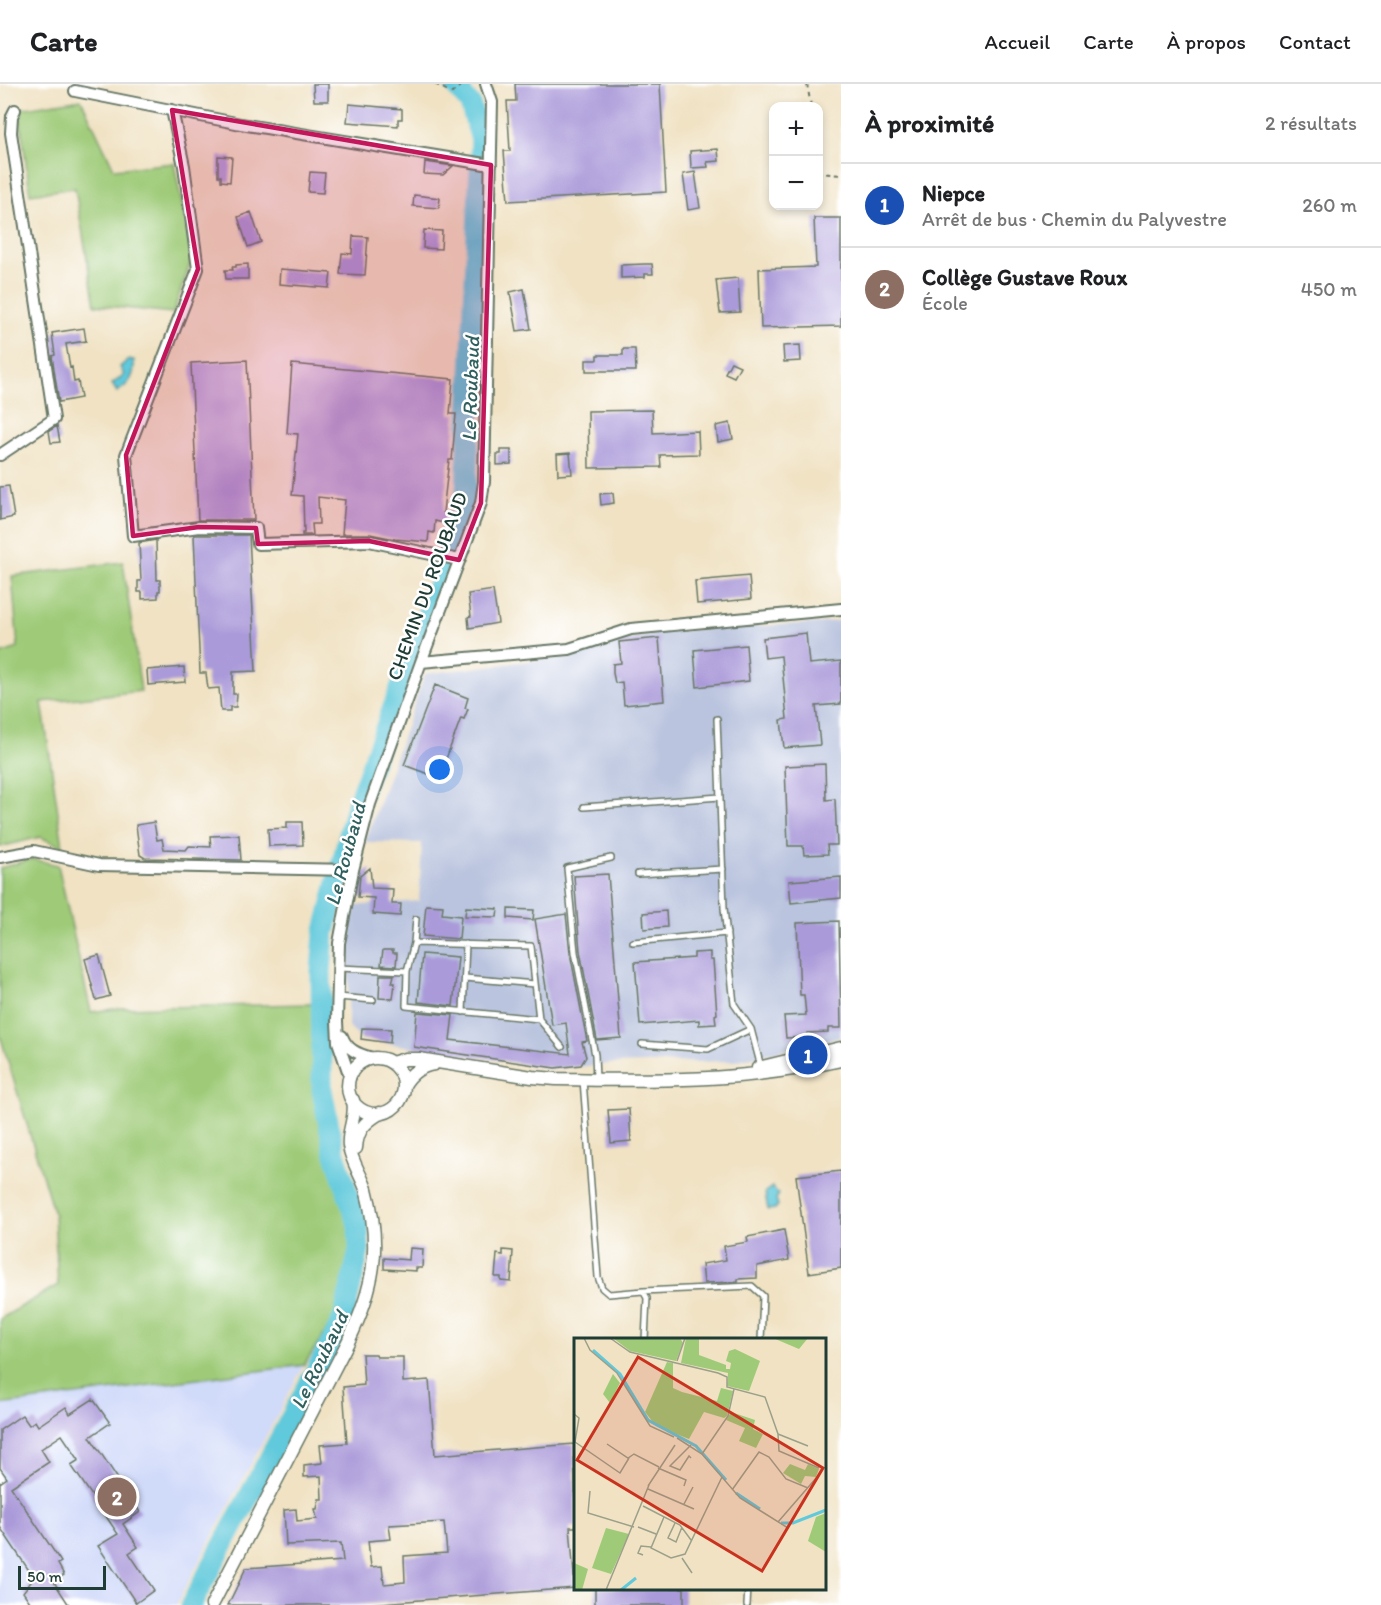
<!DOCTYPE html>
<html lang="fr">
<head>
<meta charset="utf-8">
<style>
	:root { --surface:#fff; --page:#f6f6f6; --text:#202124; --muted:#757577; --line:#e0e0e0; --accent:#0b8043 }
	body { margin:0; font-family:Itim,sans-serif; background:var(--page); color:var(--text) }
	.controls { position:absolute; right:18px; top:18px; display:grid; overflow:hidden; border-radius:12px; box-shadow:0 3px 9px #0003 }
	.controls button { width:54px; height:54px; display:grid; place-items:center; padding:0; border:0; border-bottom:2px solid var(--line); background:var(--surface); color:var(--text); font:30px sans-serif }
	.scale { position:absolute; left:18px; bottom:15px; width:88px; box-sizing:border-box; padding-left:6px; border:3px solid #1f3d34; border-top:0; font-size:16px; line-height:21px; white-space:nowrap; color:#1f3d34; -webkit-text-stroke:4px #fff; paint-order:stroke }
	.you { position:absolute; left:440px; top:686px; width:21px; height:21px; margin:-15px; border:4px solid #fff; border-radius:50%; background:#1a73e8; box-shadow:0 0 0 9px #1a73e833 }
	.badge { display:grid; place-items:center; width:39px; height:39px; border-radius:50%; background:var(--accent); color:#fff; font-size:20px; font-weight:700 }
	.pin { position:absolute; translate:-50% -50%; border:3px solid #fff; box-shadow:0 2px 6px #0006 }
	.list { margin:0; padding:0; list-style:none }
	h2 { display:flex; justify-content:space-between; align-items:center; height:78px; margin:0; padding:0 24px; font-size:26px }
	h2 small { font-size:20px; font-weight:400; color:var(--muted) }
	.list li { display:grid; grid-template-columns:39px 1fr auto; gap:18px; align-items:center; box-sizing:border-box; height:84px; padding:0 24px; border-top:2px solid var(--line) }
	.list b { display:block; font-size:22px; white-space:nowrap }
	.list p { margin:0; font-size:20px; white-space:nowrap; color:var(--muted) }
	.list em { font-size:20px; font-style:normal; color:var(--muted) }
	.map { position:relative; flex:none; width:841px; height:1521px; overflow:hidden }
	header { display:flex; align-items:center; gap:36px; box-sizing:border-box; height:84px; padding:0 30px; background:var(--surface); border-bottom:2px solid var(--line) }
	header strong { font-size:28px }
	nav { display:flex; gap:33px; margin-inline-start:auto; font-size:21px }
	main { display:flex }
	aside { flex:1; background:var(--surface) }
	.map>svg:first-child { display:block }
</style>
</head>
<body>
<header>
<strong>Carte</strong>
<nav><a>Accueil</a><a>Carte</a><a>À propos</a><a>Contact</a></nav>
</header>
<main>
<div class="map">
<svg width="841" height="1521" viewBox="0 0 841 1521">
	<rect width="100%" height="100%" fill="#fff"/>
	<filter id="ink" filterUnits="userSpaceOnUse"><feTurbulence type="fractalNoise" baseFrequency=".0167" numOctaves="2"/><feDisplacementMap in="SourceGraphic" scale="12" xChannelSelector="R" yChannelSelector="G"/><feConvolveMatrix kernelMatrix="1 2 1 2 8 2 1 2 1" color-interpolation-filters="sRGB"/></filter>
	<filter id="wash" filterUnits="userSpaceOnUse"><feTurbulence type="fractalNoise" baseFrequency=".008" numOctaves="4" result="noise"/><feDisplacementMap in="SourceGraphic" scale="24" xChannelSelector="R" yChannelSelector="G"/><feGaussianBlur stdDeviation="1.35" result="paint"/><feColorMatrix in="noise" values="0 0 0 0 0 0 0 0 0 0 0 0 0 0 0 0 0 1.4 0 .05"/><feComposite in="paint" operator="in"/></filter>
	<g filter="url(#wash)">
		<rect width="100%" height="100%" fill="#f0e2c3"/>
		<!-- built -->
		<path fill="#d0daf9" d="M304 1281 176 1521H0V1321Z"/>
		<!-- industrial -->
		<path fill="#bac4de" d="M841 536V953L734 977 610 980 554 985 360 955 348 941 350 822 419 817 422 759 365 758 425 590 560 573 663 547 821 539Z"/>
		<!-- green -->
		<path fill="#9fcb78" stroke="#5f8456" stroke-width="1.5" d="M81 15 114 85 174 79 192 174 173 229 95 221 75 104 30 110 19 25Z
			M123 478 141 607 42 618 63 763 40 753 0 763V570L18 564 12 492Z
			M32 775 58 781 91 928 121 924 312 920 316 1014 331 1071 352 1137V1164L337 1230 304 1281 0 1321V1235L58 1201 54 1130 0 951V784Z"/>
		<!-- water -->
		<path fill="#60c9db" stroke="#408388" stroke-width="1.5" d="M128 276H134C135 292 130 300 117 308L112 300 124 291 120 283Z
			M772 1103 779 1110 776 1115 778 1121 775 1125 768 1126 765 1108Z"/>
		<g fill="none" stroke-linecap="round" stroke-linejoin="round">
			<!-- river -->
			<path stroke="#60c9db" stroke-width="21" d="M191 1521 334 1253 344 1232 359 1166 358 1141 334 1067 322 1006 321 887 324 851 355 726 461 440 466 409 481 55 470 20 454 0"/>
		</g>
		<g id="blocks">
			<!-- building -->
			<path fill="#aa9ad9" fill-rule="evenodd" d="M313 0H328V17H314Z
				M515 0H660L666 108 508 117 504 67H510L507 17H516Z
				M349 20 402 25V35H398V42L347 38Z
				M718 65 719 77 707 78 708 83 691 84 690 67Z
				M218 72 232 73 230 98 221 97V92H218Z
				M425 78 453 82 443 91 424 90Z
				M310 88 325 89 323 109 308 108Z
				M695 88 700 124 688 126 683 90Z
				M414 111 440 114 439 124 413 122Z
				M251 128 261 158 248 163 238 133Z
				M814 134H841V242L761 244 759 185 816 183Z
				M424 146 442 147 441 165 423 164Z
				M353 152 368 153 365 191 340 190 342 169 352 170Z
				M248 180V195H226L225 186H233L232 183H236V181Z
				M645 180H652L653 190H645V193L621 194V181Z
				M280 185 331 189 329 204 279 200Z
				M738 194 740 228 720 229 716 196Z
				M524 205 531 245 517 247 510 208Z
				M84 244 86 257 66 260 70 284 72 283 74 298 78 297 81 314 59 318 52 272 55 271 52 249Z
				M800 261 801 277 784 278 783 262Z
				M623 265H635L636 287H586V276H597V271H623Z
				M247 276 254 436H198L191 279Z
				M731 278 740 282 734 293 725 289Z
				M292 280 453 295 450 330H456L452 376H449L443 428 451 429 448 440 435 437 434 449 429 448 428 458 395 455 370 450H342L345 416 318 413 319 440H312L313 451H302V449H304L303 412 292 411 298 350 287 349Z
				M652 326 653 349 698 347 699 370 660 371 661 383 589 384 588 327Z
				M730 339 733 355 718 358 716 342Z
				M57 342 60 358 51 359 49 347Z
				M501 366H511V380L497 381V370H501Z
				M570 369 572 390 558 391 557 370Z
				M9 402 14 433 0 436V403Z
				M613 409 614 419 601 421 600 410Z
				M194 451H249L256 587 233 588V610H237L236 623H230V627H221L219 604 208 605 206 589H200Z
				M156 456 157 496H160V507H158V514L142 515V508H138V497H141L139 459Z
				M749 492 751 515 697 520 695 497Z
				M493 506 498 539 469 544 468 533 471 532 468 510Z
				M806 549 809 580 841 577V620L816 622 820 661 784 664 781 636 787 635 781 572 765 574 763 554Z
				M659 554 664 617 624 621 622 598 615 599 613 589V580L621 579 619 558Z
				M746 561 749 597 697 603 694 566Z
				M184 583 185 598 148 601 147 586Z
				M435 601 468 614 465 624 468 625 464 635 461 634 439 694 404 681Z
				M825 680 826 716 835 715 837 761H827L828 770 804 771 803 762H788L785 682Z
				M154 738 157 756 162 755 164 765 186 766 189 762 211 763 210 752 239 751 241 776 145 774 140 771 136 741Z
				M287 738H302L303 761 269 762 268 745 287 744Z
				M370 784 372 804 393 805 392 820H401L400 832 373 830 374 814 358 813 360 792Z
				M608 790 621 954 597 956 580 867 574 792Z
				M841 793V814L791 819 789 797Z
				M426 821 443 822 442 830 461 832 459 855 423 852Z
				M466 823 498 825 497 833 465 832Z
				M508 825 534 826 533 836 508 834Z
				M666 827 667 843 644 845 643 829Z
				M566 830 570 869 587 957 582 958 586 973 581 981 555 984 414 963 417 928 453 931 450 956 570 970 566 939 552 941 535 835Z
				M839 837 841 944H828V948L807 949V953L786 954 784 932 806 931 804 911H800L797 839Z
				M383 866H393V869H397L396 882 381 881Z
				M710 868V876H713L717 930 715 931 716 940 699 941V936L640 941 635 878 694 874V869Z
				M422 870 458 873 453 922 418 918Z
				M99 871 110 912 96 916 85 875Z
				M380 891H394L392 899H395L393 915 379 914Z
				M362 944 391 945 390 959 361 955Z
				M629 1025 631 1057 611 1059 608 1026Z
				M841 1087V1184L809 1189 796 1092Z
				M784 1146 789 1176 757 1182V1194L738 1195V1198L704 1199 702 1180 726 1176 724 1162 748 1158 747 1153Z
				M410 1164 423 1165 422 1184H416V1187L384 1185V1174L409 1176Z
				M503 1166 513 1167 511 1198 501 1197V1193H495L497 1170 503 1171Z
				M362 1270H376L377 1273H403V1298L429 1296 435 1371 574 1360 576 1443H570L575 1504 355 1521H228L246 1484 343 1477 341 1459 286 1461 284 1426 296 1425 297 1437 317 1435 315 1425H317L319 1415H322L321 1392 304 1393V1381L322 1379 320 1361 347 1359 343 1303 364 1301ZM444 1438 447 1469 404 1472 405 1498 384 1500 382 1482 371 1483 368 1457 391 1455 389 1441Z
				M93 1315 110 1339 90 1353 140 1428 123 1440 138 1463 129 1469 154 1506 136 1519 98 1462 118 1450 71 1381 79 1376 62 1351 41 1365 49 1378 11 1403 61 1478 58 1480 64 1491 54 1498 69 1521H32L23 1508 34 1494 0 1443V1399L7 1394 0 1384V1346L22 1331 29 1341 35 1337 38 1342 66 1323 70 1330Z
				M595 1504H684V1521H595Z"/>
		</g>
	</g>
	<g filter="url(#ink)">
		<use href="#blocks" fill-opacity="0" stroke="#687766" stroke-width="1.5"/>
		<g fill="none" stroke-linecap="round" stroke-linejoin="round">
			<defs>
				<path id="service" d="M717 635 724 824 734 920 751 945 761 983
					M584 723 720 713
					M638 790 723 785
					M633 858 727 849
					M338 884 407 887 406 922 539 935 531 862 414 859 416 835
					M407 887 414 859
					M465 894 535 900
					M338 913 373 916
					M463 928 466 860
					M539 935 562 963
					M642 960 708 965 751 945
					M596 995 595 971 575 868 567 784 611 774
					M583 996 598 1193 602 1204 609 1210 643 1207 647 1214 645 1256
					M643 1207 752 1202 763 1212 761 1256
					M747 1521 748 1504"/>
				<path id="minor" d="M75 7 241 40 491 81
					M172 26 184 82 198 185 126 371 133 452 199 443 256 444 258 460 369 457 459 476
					M0 371 54 335 11 49 12 32 15 26
					M421 578 569 565 631 545 841 525
					M0 773 34 767 99 781 353 786
					M342 952C347 966 358 970 372 974
					M350 993 338 958 337 937 339 859 353 786 370 720 421 578 481 419 484 398 492 18 486 0"/>
				<path id="tertiary" d="M348 1002a28 28 0 1 1 56 0a28 28 0 1 1-56 0Z
					M392 979 405 975H419L532 993 556 995C652 997 746 998 841 976
					M758 984 841 964
					M404 1001C411 989 420 982 434 980
					M356 1064C357 1046 365 1038 380 1029
					M212 1521 348 1258C374 1204 382 1164 366 1105 361 1091 351 1076 349 1062 347 1046 357 1033 353 1016"/>
			</defs>
			<!-- service casing -->
			<use href="#service" stroke="#687766" stroke-width="8"/>
			<!-- minor casing -->
			<use href="#minor" stroke="#687766" stroke-width="14"/>
			<!-- tertiary casing -->
			<use href="#tertiary" stroke="#687766" stroke-width="15"/>
			<!-- path -->
			<path stroke="#687766" stroke-width="2" stroke-dasharray="4.5 4.5" stroke-linecap="butt" d="M435 0 452 9 463 0
				M807 0 811 22
				M818 77 820 89 841 91"/>
			<!-- service -->
			<use href="#service" stroke="#fff" stroke-width="5"/>
			<!-- minor -->
			<use href="#minor" stroke="#fff" stroke-width="10"/>
			<!-- tertiary -->
			<use href="#tertiary" stroke="#fff" stroke-width="12"/>
		</g>
	</g>
	<!-- marked area -->
	<path fill="#c2185b" fill-opacity="0.2" stroke="#c2185b" stroke-width="4.5" stroke-linejoin="round" d="M172 26 491 81 481 419 459 476 369 457 258 460 256 444 199 443 133 452 126 371 198 185Z"/>
	<g text-anchor="middle" dominant-baseline="central" stroke-width="5" stroke-linejoin="round" paint-order="stroke">
		<!-- street labels -->
		<g font-size="20" fill="#1f3d34" stroke="#fff">
			<text transform="translate(427 502) rotate(-70)">CHEMIN DU ROUBAUD</text>
		</g>
		<!-- water labels -->
		<g font-size="21" font-style="italic" fill="#2f605e" stroke="#fff">
			<text transform="translate(470 305) rotate(-88)">Le Roubaud</text>
			<text transform="translate(345 770) rotate(-75)">Le Roubaud</text>
			<text transform="translate(319 1276) rotate(-64)">Le Roubaud</text>
		</g>
	</g>
	<!-- overview -->
	<g transform="translate(574 1254)">
		<rect width="252" height="252" fill="#f0e2c3"/>
		<path d="M39 0H106L109 5 102 23 56 13ZM112 0H125V17L152 27V31H156L157 25 152 23 155 13 161 11 186 23 175 53 153 48 154 35 107 25ZM199 0H234L225 11ZM93 24 99 25V50L108 54 143 63 147 50 159 53 153 78 150 80 130 74 115 101 82 88 71 74ZM39 36 46 45 36 65 29 56ZM157 74 181 82 179 91 189 96 182 110 165 103 171 90 152 82ZM216 126 231 132 234 126 245 131 242 139 231 138 227 146 209 135ZM252 175V214L234 203 242 179ZM32 190 55 196 37 236 18 230ZM0 225 14 231 8 252H0Z" fill="#9fcb78"/>
		<path fill="none" stroke="#60c9db" stroke-width="3" d="M19 12 46 36 74 82 122 108 152 142M162 155 186 171M207 185H219L252 172M47 252 62 240"/>
		<path fill="none" stroke="#9ca08a" stroke-width="1.5" d="M10 0 16 12 43 35 76 88 100 99M36 0 56 14 144 35 153 39V49L191 59 204 96 205 113 245 130M103 23 111 0M0 76 5 80 1 104 46 135 55 120M204 96 234 108M103 100 128 116 166 160 214 190M33 106 54 120 60 116 85 129M117 107 96 128 106 132 115 118 117 120M128 116 154 78 160 51M84 130 112 142 110 148M74 148 101 107M74 151 120 171M158 152 185 114 195 119 212 141 234 150M16 153 14 175 60 189M110 166 119 149M69 168 106 187 117 202M90 179 77 210 97 220 111 216 148 139M204 184 243 139M101 185 94 200 102 204 108 189M64 189 82 196M69 217 64 215 67 208 77 209M108 220 118 235M32 252 75 147"/>
		<path fill="#c8321e" fill-opacity="0.15" stroke="#c8321e" stroke-width="3" d="M64 19 249 130 188 233 3 122Z"/>
		<rect width="252" height="252" fill="none" stroke="#1f3d34" stroke-width="3"/>
	</g>
</svg>
<div class="controls">
<button>+</button>
<button>−</button>
</div>
<div class="scale">50 m</div>
<div class="you"></div>
<div class="pin badge" style="left:808px;top:971px;background:#1a4fb4">1</div>
<div class="pin badge" style="left:117px;top:1413px;background:#8d6e63">2</div>
</div>
<aside>
<h2>À proximité<small>2 résultats</small></h2>
<ul class="list">
<li><span class="badge" style="background:#1a4fb4">1</span><div><b>Niepce</b><p>Arrêt de bus · Chemin du Palyvestre</p></div><em>260 m</em></li>
<li><span class="badge" style="background:#8d6e63">2</span><div><b>Collège Gustave Roux</b><p>École</p></div><em>450 m</em></li>
</ul>
</aside>
</main>
</body>
</html>
